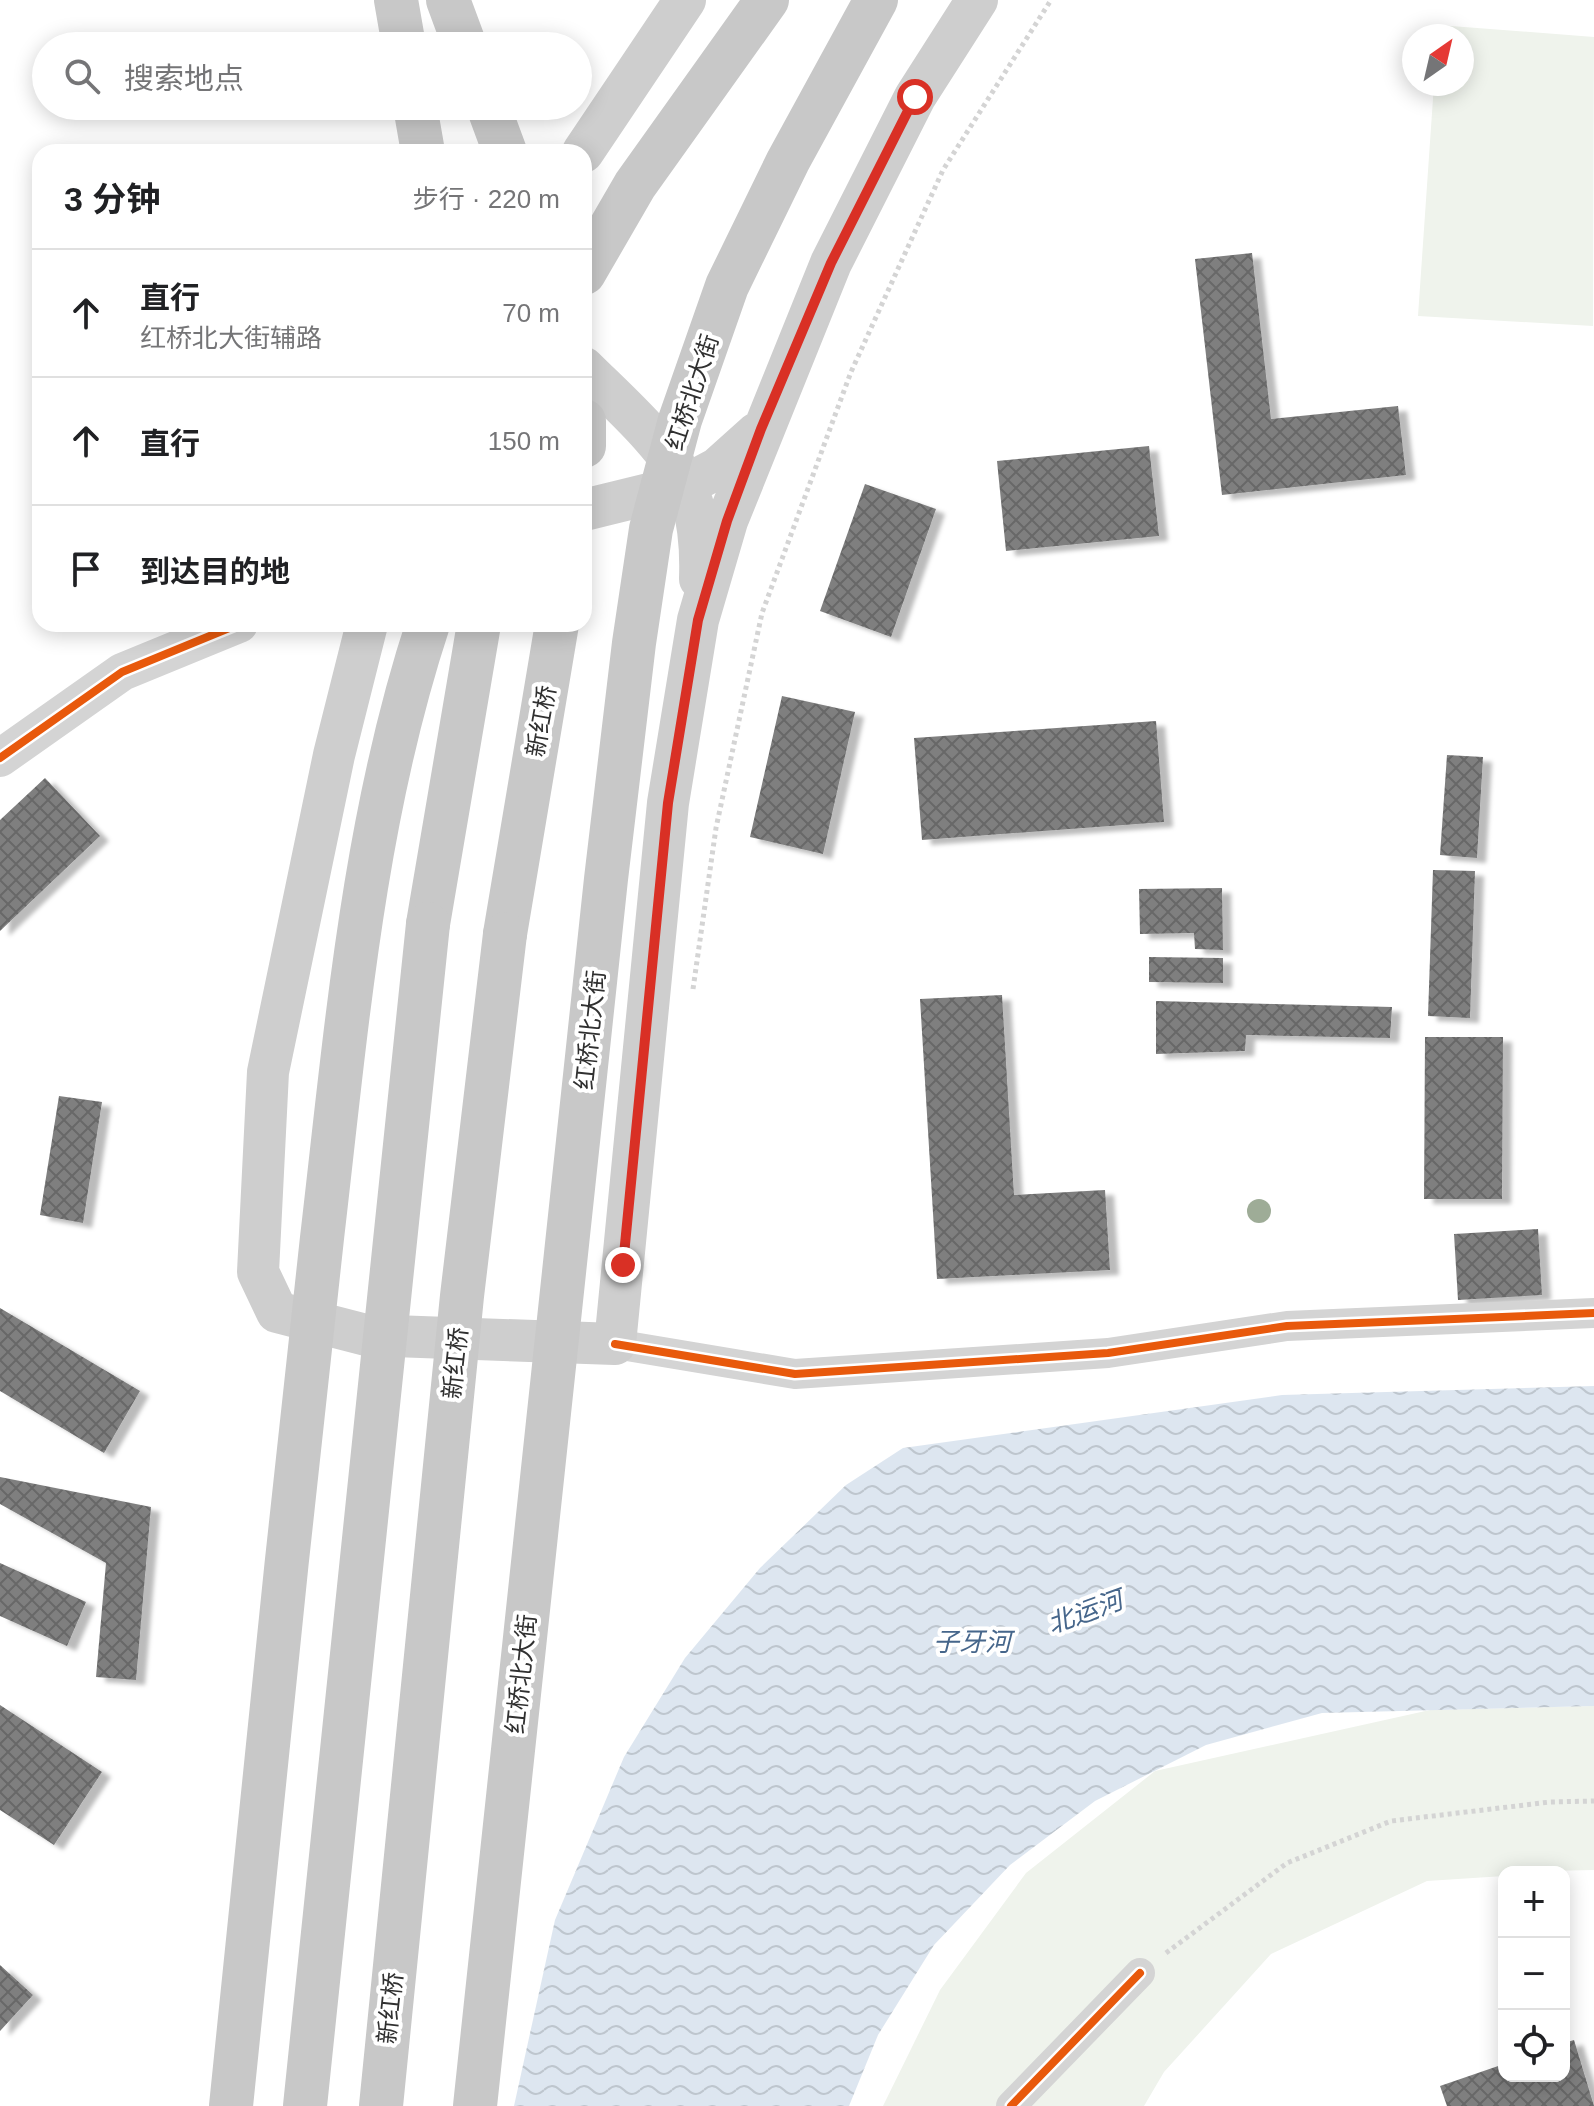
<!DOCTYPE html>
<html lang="zh">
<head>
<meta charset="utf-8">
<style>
	:root { --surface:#fff; --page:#f6f6f6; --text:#202124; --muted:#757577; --line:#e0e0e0 }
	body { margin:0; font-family:Arial,"Noto Sans SC",sans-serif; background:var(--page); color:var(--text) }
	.controls { position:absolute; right:24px; bottom:24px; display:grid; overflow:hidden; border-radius:16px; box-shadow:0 4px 20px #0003 }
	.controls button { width:72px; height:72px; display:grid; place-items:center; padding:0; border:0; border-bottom:2px solid var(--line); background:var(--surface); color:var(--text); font:40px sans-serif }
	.compass { position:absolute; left:1402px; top:24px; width:72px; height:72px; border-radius:50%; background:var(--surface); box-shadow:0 4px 20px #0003; rotate:34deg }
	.stop { position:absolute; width:24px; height:24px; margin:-18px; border:6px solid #d93025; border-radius:50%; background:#fff }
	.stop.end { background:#d93025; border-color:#fff; box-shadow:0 2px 8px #0008 }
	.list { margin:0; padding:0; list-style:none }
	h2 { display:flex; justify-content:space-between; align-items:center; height:104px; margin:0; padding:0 32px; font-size:34px }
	h2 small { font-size:26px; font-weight:400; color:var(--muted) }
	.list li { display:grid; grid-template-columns:52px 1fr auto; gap:24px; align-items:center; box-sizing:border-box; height:128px; padding:0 32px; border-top:2px solid var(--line) }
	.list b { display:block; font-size:30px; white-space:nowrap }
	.list p { margin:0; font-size:26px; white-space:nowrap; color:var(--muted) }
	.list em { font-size:26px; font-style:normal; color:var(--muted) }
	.icon { flex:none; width:44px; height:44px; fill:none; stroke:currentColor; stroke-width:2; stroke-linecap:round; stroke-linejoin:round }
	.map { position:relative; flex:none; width:1594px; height:2106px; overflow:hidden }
	.search { position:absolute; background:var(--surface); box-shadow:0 4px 20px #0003; left:32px; top:32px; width:560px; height:88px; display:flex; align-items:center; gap:20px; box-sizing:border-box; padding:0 28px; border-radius:44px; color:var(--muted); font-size:30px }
	.panel { position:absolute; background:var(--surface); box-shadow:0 4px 20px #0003; left:32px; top:144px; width:560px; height:488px; border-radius:24px }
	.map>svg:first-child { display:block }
</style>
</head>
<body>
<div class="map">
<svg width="1594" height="2106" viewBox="0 0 1594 2106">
	<defs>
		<pattern id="water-waves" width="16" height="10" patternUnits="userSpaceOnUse" patternTransform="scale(2)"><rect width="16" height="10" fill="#dde6f0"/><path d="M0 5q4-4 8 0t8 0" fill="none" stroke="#bec6ce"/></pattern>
		<pattern id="building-cross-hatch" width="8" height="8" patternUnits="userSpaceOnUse" patternTransform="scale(2)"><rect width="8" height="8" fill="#7f7f7f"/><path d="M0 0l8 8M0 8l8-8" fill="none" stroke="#686868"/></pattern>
		<filter id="shadow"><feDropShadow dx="9" dy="5" stdDeviation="2" flood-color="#0004"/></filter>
	</defs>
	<rect width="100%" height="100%" fill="#fff"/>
	<!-- park -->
	<path fill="#eff3ec" d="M1438 25 1594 37 1593 326 1418 316 1434 84H1462V36H1437Z
		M1594 1706V1870L1504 1872V1876L1427 1881 1271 1954 1164 2072 1144 2106H883L940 1990 1026 1873 1155 1771 1430 1710Z"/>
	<!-- water -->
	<path fill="url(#water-waves)" d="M1594 1386V1706L1322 1713 1206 1745 1095 1801 1010 1865 934 1945 878 2035 849 2106H514L555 1920 624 1757 685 1658 760 1568 846 1485 903 1448 1282 1395Z"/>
	<!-- building -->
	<path fill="url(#building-cross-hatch)" filter="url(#shadow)" d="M1252 253 1271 419 1398 406 1406 475 1222 495 1195 259Z
		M1149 446 1159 536 1006 551 997 461Z
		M865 484 936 509 891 637 820 611Z
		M782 696 855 712 823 854 750 837Z
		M1156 721 1164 822 922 840 914 738Z
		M1447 755 1483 757 1477 858 1440 855Z
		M45 778 100 836 0 931V820Z
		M1433 870 1475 871 1470 1018 1428 1016Z
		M1222 888 1223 950 1195 949 1194 933 1140 934 1139 889Z
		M1149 957 1223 958V983L1149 982Z
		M1002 995 1014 1195 1105 1190 1110 1270 937 1279 920 999Z
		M1156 1001 1392 1007 1390 1038 1246 1035 1245 1051 1156 1054Z
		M1425 1037H1503L1502 1199H1424Z
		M59 1096 102 1102 83 1223 40 1215Z
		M1538 1229 1542 1295 1458 1300 1454 1234Z
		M0 1308 140 1391 104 1453 0 1391Z
		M0 1477 151 1507 136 1680 96 1677 106 1563 0 1504Z
		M0 1563 86 1602 67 1646 0 1616Z
		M0 1705 102 1772 54 1845 0 1810Z
		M0 1965 33 1995 0 2031Z
		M1574 2040 1594 2106H1447L1440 2086 1504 2064V2076H1564V2043Z"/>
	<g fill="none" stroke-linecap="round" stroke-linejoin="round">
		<!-- path -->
		<path stroke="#d4d4d4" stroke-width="5" stroke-dasharray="4 4" stroke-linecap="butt" d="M693 989 716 828 762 613 851 372 943 170 1051 0
			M1166 1953 1287 1863 1391 1821 1550 1802 1594 1801"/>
		<!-- minor -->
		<path stroke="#d4d4d4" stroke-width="30" d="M615 1344 795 1374 1108 1353 1287 1326 1594 1313
			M1011 2106 1140 1973"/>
		<!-- tertiary -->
		<path stroke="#d4d4d4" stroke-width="38" d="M0 758 122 672 239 624"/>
		<!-- secondary -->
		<path stroke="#cecece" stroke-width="42" d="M583 152 685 0
			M584 368C615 399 669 446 686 486 699 514 701 549 700 579
			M584 510 686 485 718 468 757 433
			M367 624 334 755 268 1072 258 1272 277 1312 366 1335 615 1344 668 803 698 620 727 521 831 263 915 97 977 0"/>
		<!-- primary -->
		<path stroke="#c8c8c8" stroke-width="44" d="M396 0 404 46
			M448 0 465 46
			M415 106 423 152
			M488 106 505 152
			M584 273 635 185 767 0
			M584 421V446
			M428 924 479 624
			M505 934 557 624"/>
		<!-- primary-bridge -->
		<path stroke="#c8c8c8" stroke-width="44" d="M231 2106C261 1817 289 1527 322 1238 346 1033 363 821 428 624
			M305 2106 428 924
			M381 2106 462 1296 505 934
			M475 2106 606 879 634 643 651 529 680 420 727 286 788 161 876 0"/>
		<defs>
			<path id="cycleway" d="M0 758 122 672 239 624
				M615 1344 795 1374 1108 1353 1287 1326 1594 1313
				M1011 2106 1140 1973"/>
		</defs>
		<!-- cycleway casing -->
		<use href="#cycleway" stroke="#fff" stroke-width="13"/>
		<!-- cycleway -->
		<use href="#cycleway" stroke="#e8590c" stroke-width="8"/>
	</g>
	<!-- trees -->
	<circle fill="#9eac97" cx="1259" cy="1211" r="12"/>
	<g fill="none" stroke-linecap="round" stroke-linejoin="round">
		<!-- route -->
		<path stroke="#d93025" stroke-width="10" d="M623 1265 668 803 698 620 727 521 761 429 831 263 915 97"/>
	</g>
	<g text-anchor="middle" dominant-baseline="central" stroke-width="8" stroke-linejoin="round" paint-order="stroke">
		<!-- street labels -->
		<g font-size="24" fill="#303030" stroke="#fff">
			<text transform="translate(692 392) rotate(-72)">红桥北大街</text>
			<text transform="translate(541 721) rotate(-80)">新红桥</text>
			<text transform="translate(590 1030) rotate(-84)">红桥北大街</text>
			<text transform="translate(455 1363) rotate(-84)">新红桥</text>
			<text transform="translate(521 1674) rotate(-84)">红桥北大街</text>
			<text transform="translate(390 2008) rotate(-84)">新红桥</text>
		</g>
		<!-- water labels -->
		<g font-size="26" font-style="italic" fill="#46668b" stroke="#fff">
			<text transform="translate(1085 1612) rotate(-20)">北运河</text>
			<text x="972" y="1642">子牙河</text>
		</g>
	</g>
</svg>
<div class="controls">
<button>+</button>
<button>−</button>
<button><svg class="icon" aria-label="locate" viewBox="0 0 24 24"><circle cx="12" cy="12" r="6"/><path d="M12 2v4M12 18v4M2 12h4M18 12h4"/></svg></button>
</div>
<svg class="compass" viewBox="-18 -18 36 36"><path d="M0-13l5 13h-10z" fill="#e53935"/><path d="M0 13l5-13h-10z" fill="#757577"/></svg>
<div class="stop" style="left:915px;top:97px"></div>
<div class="stop end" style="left:623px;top:1265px"></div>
<div class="search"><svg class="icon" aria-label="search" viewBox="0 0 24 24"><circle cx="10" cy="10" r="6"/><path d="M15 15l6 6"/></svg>搜索地点</div>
<section class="panel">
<h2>3 分钟<small>步行 · 220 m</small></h2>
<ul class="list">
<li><svg class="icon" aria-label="ahead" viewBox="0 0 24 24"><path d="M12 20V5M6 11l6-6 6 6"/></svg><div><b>直行</b><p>红桥北大街辅路</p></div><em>70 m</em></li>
<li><svg class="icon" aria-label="ahead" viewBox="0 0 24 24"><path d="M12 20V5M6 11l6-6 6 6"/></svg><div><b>直行</b></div><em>150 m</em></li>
<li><svg class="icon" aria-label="arrive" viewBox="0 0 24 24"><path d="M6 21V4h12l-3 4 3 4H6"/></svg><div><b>到达目的地</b></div></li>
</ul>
</section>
</div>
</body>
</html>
